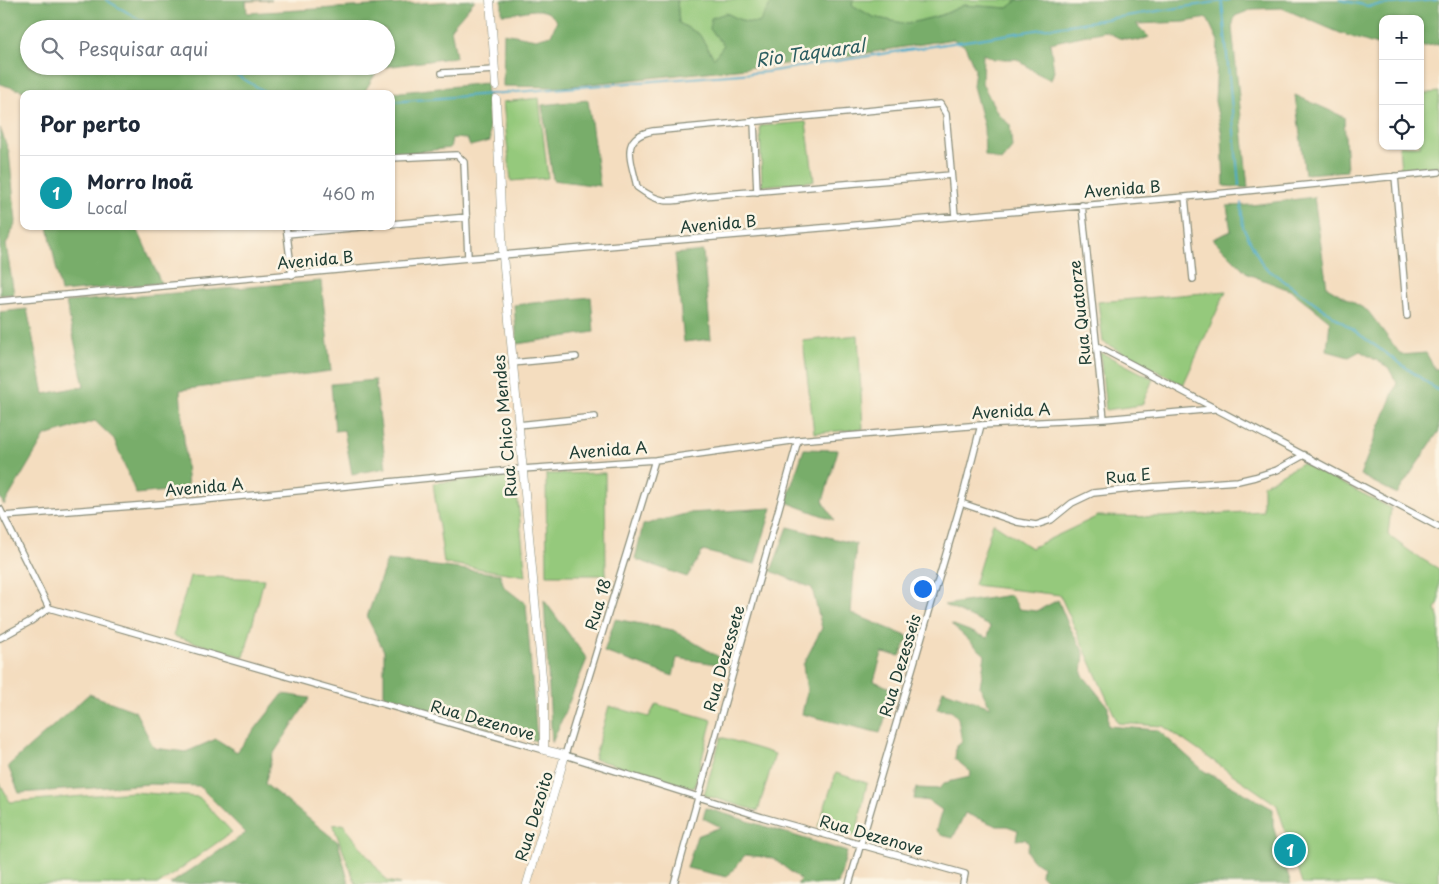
<!DOCTYPE html>
<html lang="pt">
<head>
<meta charset="utf-8">
<style>
	:root { --surface:#fff; --page:#f6f6f7; --text:#1f2937; --muted:#747a83; --line:#e0e1e3; --accent:#b5179e }
	body { margin:0; font-family:"Playpen Sans",sans-serif; background:var(--page); color:var(--text) }
	.controls { position:absolute; right:15px; top:15px; display:grid; overflow:hidden; border-radius:10px; box-shadow:0 1px 4px #0004 }
	.controls button { width:45px; height:45px; display:grid; place-items:center; padding:0; border:0; border-bottom:1px solid var(--line); background:var(--surface); color:var(--text); font:25px sans-serif }
	.you { position:absolute; left:922px; top:588px; width:18px; height:18px; margin:-12px; border:4px solid #fff; border-radius:50%; background:#1a73e8; box-shadow:0 0 0 8px #1a73e833 }
	.badge { display:grid; place-items:center; width:32px; height:32px; border-radius:50%; background:var(--accent); color:#fff; font-size:16px; font-weight:700 }
	.pin { position:absolute; translate:-50% -50%; border:2px solid #fff; box-shadow:0 1px 5px #0006 }
	.list { margin:0; padding:0; list-style:none }
	h2 { display:flex; justify-content:space-between; align-items:center; height:65px; margin:0; padding:0 20px; font-size:21px }
	h2 small { font-size:16px; font-weight:400; color:var(--muted) }
	.list li { display:grid; grid-template-columns:32px 1fr auto; gap:15px; align-items:center; box-sizing:border-box; height:75px; padding:0 20px; border-top:1px solid var(--line) }
	.list b { display:block; font-size:19px; white-space:nowrap }
	.list p { margin:0; font-size:16px; white-space:nowrap; color:var(--muted) }
	.list em { font-size:16px; font-style:normal; color:var(--muted) }
	.icon { flex:none; width:28px; height:28px; fill:none; stroke:currentColor; stroke-width:2; stroke-linecap:round; stroke-linejoin:round }
	.map { position:relative; flex:none; width:1439px; height:884px; overflow:hidden }
	.search { position:absolute; background:var(--surface); box-shadow:0 1px 4px #0004; left:20px; top:20px; width:375px; height:55px; display:flex; align-items:center; gap:12px; box-sizing:border-box; padding:0 18px; border-radius:28px; color:var(--muted); font-size:19px }
	.panel { position:absolute; background:var(--surface); box-shadow:0 1px 4px #0004; left:20px; top:90px; width:375px; height:140px; border-radius:10px }
	.map>svg:first-child { display:block }
</style>
</head>
<body>
<div class="map">
<svg width="1439" height="884" viewBox="0 0 1439 884">
	<rect width="100%" height="100%" fill="#fcf5e5"/>
	<filter id="ink" filterUnits="userSpaceOnUse"><feTurbulence type="fractalNoise" baseFrequency=".02" numOctaves="2"/><feDisplacementMap in="SourceGraphic" scale="10" xChannelSelector="R" yChannelSelector="G"/><feConvolveMatrix kernelMatrix="1 2 1 2 8 2 1 2 1" color-interpolation-filters="sRGB"/></filter>
	<filter id="wash" filterUnits="userSpaceOnUse"><feTurbulence type="fractalNoise" baseFrequency=".0096" numOctaves="4" result="noise"/><feDisplacementMap in="SourceGraphic" scale="20" xChannelSelector="R" yChannelSelector="G"/><feGaussianBlur stdDeviation="1.12" result="paint"/><feColorMatrix in="noise" values="0 0 0 0 0 0 0 0 0 0 0 0 0 0 0 0 0 1.4 0 .05"/><feComposite in="paint" operator="in"/></filter>
	<g filter="url(#wash)">
		<rect width="100%" height="100%" fill="#f4ddbf"/>
		<!-- green -->
		<path fill="#95c97b" stroke="#5a8358" d="M677 0H773L760 24 745 22 726 13 710 29 724 45 714 58 699 34 679 23Z
			M853 0H1019L1008 8 964 5 942 15 907 24 873 17 852 5Z
			M1439 92V166L1401 170 1399 146H1420V94Z
			M539 98 548 178 511 181 503 102Z
			M806 122 814 181 762 186 760 126Z
			M1226 291 1183 385 1103 342 1098 302Z
			M858 335 863 429 814 433 803 341Z
			M1100 352 1153 379 1142 405 1106 410Z
			M1302 463 1391 508 1388 535 1415 555 1439 569V602L1436 609 1439 621V884H1302L1277 805 1163 726 1118 723 1060 595 974 585 993 523 1031 548 1098 516 1161 517 1263 511V485Z
			M605 473 606 575H547L546 474Z
			M515 476 526 576 444 563 433 483Z
			M190 576 264 579 244 657 173 636Z
			M656 704 712 720 694 788 594 759 609 706 649 717Z
			M721 737 775 754 758 811 704 795Z
			M836 773 867 783 856 836 818 827Z
			M0 783 10 802 133 792 199 797 232 832 159 884H0Z
			M343 824 387 881 400 884H356L333 825Z"/>
		<!-- forest -->
		<path fill="#78ad6b" stroke="#4c7550" fill-rule="evenodd" d="M0 0H272L246 1 247 13 475 0 451 28 456 57 379 68 363 94H34L0 84ZM29 29H386V66H29Z
			M502 0H677L679 23 699 34 714 58 724 45 710 29 711 18 726 13 745 22 759 23 773 0H853L852 5 873 17 907 24 942 15 964 5 1008 8 1018 0H1439V44L1420 47V19H1383V47L1340 33 1282 8 1253 9 1235 16 1232 27 1248 188 1224 186 1222 135 1215 101 1218 41 1207 18 1185 22 1136 24 1149 37 1139 41 1119 38 1105 31 1050 43 1054 71 1051 80 1035 72 1017 59H994L983 54 982 83 998 114 1010 125 1012 148 1001 161 985 155 984 127 973 86 975 69 965 46 953 39 824 60 560 87 503 86 504 33 536 39 551 35 557 21C554 18 549 12 544 11 532 7 517 15 502 14Z
			M486 83 490 141 470 146 467 139 452 138 450 148 391 155V94H382Z
			M1295 95 1344 117 1347 171 1305 174Z
			M588 100 600 186 553 180 542 105Z
			M0 128 9 152 16 222 6 245 14 294 0 295Z
			M1314 197 1327 287 1368 311 1401 355 1426 353 1435 369H1439V431L1397 494 1360 475 1397 383 1388 367 1360 351 1349 357 1327 351 1330 321 1292 291 1248 274 1213 239 1231 231 1227 206 1252 205Z
			M48 226H136L161 283 61 292Z
			M703 251 711 339 684 342 675 254Z
			M321 281 331 371 180 390 188 489 136 494 114 439 95 421 45 436 4 505 0 497V312L27 309 44 394 84 386 66 302Z
			M591 297 594 332 517 344 514 305Z
			M375 380 386 468 352 474 344 430 335 431 331 384Z
			M804 449 838 450 823 501 834 520 786 502Z
			M772 508 755 564 703 551 687 577 635 559 643 525 689 513Z
			M788 527 856 544 851 613 909 637 900 656 882 653 874 681 895 690 880 733 802 714 807 691 803 665 822 628 812 588 771 571Z
			M387 560 500 574 504 587 526 604 537 741 384 697V651L367 617Z
			M1011 595 1019 609 1037 611 1058 600 1068 624 1084 653 1082 674 1108 707V726L1158 730 1204 771 1273 809V826L1291 884H1050L1041 875 1042 866 1030 858 1027 850 1029 844 1025 839 1016 840 1018 830 1007 826H997L965 813 953 838 941 835 936 830 942 810 929 801 914 799 916 788 939 789 944 783 970 777 971 772 955 759 956 747 962 742 958 718 951 710 937 709 943 690 990 707 980 687 985 655 951 624 988 638 990 626 944 605Z
			M544 600 587 659 552 743Z
			M615 619 673 630 724 660 723 665 677 658 673 676 604 652Z
			M89 694 135 711 154 748 186 752 216 739 237 752 283 694 310 698 272 756 265 784 338 842 349 884H170L246 833 199 786 151 784 19 793 8 766Z
			M706 808 847 852 838 884H797L801 880 773 858 745 855 727 877 687 868 697 836 721 827 703 818Z"/>
		<g fill="none" stroke-linecap="round" stroke-linejoin="round">
			<!-- stream -->
			<path stroke="#4caccb" stroke-width="2" d="M106 0 156 29
				M1340 0 1368 6 1437 0
				M1222 1 1239 185
				M221 66 269 94
				M391 102 766 72 1229 0
				M1241 203 1243 227 1263 266 1439 391"/>
		</g>
	</g>
	<g filter="url(#ink)">
		<g fill="none" stroke-linecap="round" stroke-linejoin="round">
			<defs>
				<path id="minor" d="M442 73 495 70
					M754 121 757 192
					M391 158 457 155 464 162 468 258
					M951 175 703 196C672 201 664 207 637 187 632 162 618 137 653 131L940 104 946 114 955 216
					M1395 176 1407 316
					M1185 197 1193 279
					M1082 205 1104 419
					M391 224 467 217
					M286 226 292 275
					M287 234 372 226
					M0 301 468 258 1185 197 1439 172
					M1097 346 1439 527
					M512 363 576 357
					M518 425 595 417
					M655 460 565 755 762 817 965 874 963 884
					M961 503 1017 522 1036 525 1051 520 1072 503 1093 493 1151 487 1238 481 1255 477 1277 470 1304 455
					M0 509 49 608
					M4 516 173 503 522 469 655 460 798 440 981 425 1104 419 1214 409
					M0 638 31 621 49 608 544 750
					M674 884 798 440
					M849 884 961 503 981 425"/>
				<path id="secondary" d="M490 0 496 86
					M496 99 503 256 544 698V750L565 755 527 884"/>
			</defs>
			<!-- minor casing -->
			<use href="#minor" stroke="#8a8d7a" stroke-width="8"/>
			<!-- secondary casing -->
			<use href="#secondary" stroke="#8a8d7a" stroke-width="9"/>
			<!-- minor -->
			<use href="#minor" stroke="#fff" stroke-width="5.5"/>
			<!-- secondary -->
			<use href="#secondary" stroke="#fff" stroke-width="8"/>
		</g>
	</g>
	<g text-anchor="middle" dominant-baseline="central" stroke-width="5" stroke-linejoin="round" paint-order="stroke">
		<!-- street labels -->
		<g font-size="16" fill="#1f3d34" stroke="#fcf5e5">
			<text transform="translate(1122 188) rotate(-4)">Avenida B</text>
			<text transform="translate(718 223) rotate(-5)">Avenida B</text>
			<text transform="translate(315 259) rotate(-5)">Avenida B</text>
			<text transform="translate(1079 313) rotate(-96)">Rua Quatorze</text>
			<text transform="translate(1011 410) rotate(-3)">Avenida A</text>
			<text transform="translate(504 426) rotate(-95)">Rua Chico Mendes</text>
			<text transform="translate(608 449) rotate(-4)">Avenida A</text>
			<text transform="translate(1128 475) rotate(-6)">Rua E</text>
			<text transform="translate(204 486) rotate(-5)">Avenida A</text>
			<text transform="translate(597 604) rotate(-73)">Rua 18</text>
			<text transform="translate(723 658) rotate(-74)">Rua Dezessete</text>
			<text transform="translate(899 665) rotate(-73)">Rua Dezesseis</text>
			<text transform="translate(483 719) rotate(16)">Rua Dezenove</text>
			<text transform="translate(533 816) rotate(-73)">Rua Dezoito</text>
			<text transform="translate(872 834) rotate(16)">Rua Dezenove</text>
		</g>
		<!-- water labels -->
		<g font-size="18" font-style="italic" fill="#2c5e61" stroke="#fcf5e5">
			<text transform="translate(810 52) rotate(-8)">Rio Taquaral</text>
		</g>
	</g>
</svg>
<div class="controls">
<button>+</button>
<button>−</button>
<button><svg class="icon" aria-label="locate" viewBox="0 0 24 24"><circle cx="12" cy="12" r="6"/><path d="M12 2v4M12 18v4M2 12h4M18 12h4"/></svg></button>
</div>
<div class="you"></div>
<div class="pin badge" style="left:1290px;top:850px;background:#0f9aa8">1</div>
<div class="search"><svg class="icon" aria-label="search" viewBox="0 0 24 24"><circle cx="10" cy="10" r="6"/><path d="M15 15l6 6"/></svg>Pesquisar aqui</div>
<section class="panel">
<h2>Por perto<small></small></h2>
<ul class="list">
<li><span class="badge" style="background:#0f9aa8">1</span><div><b>Morro Inoã</b><p>Local</p></div><em>460 m</em></li>
</ul>
</section>
</div>
</body>
</html>
